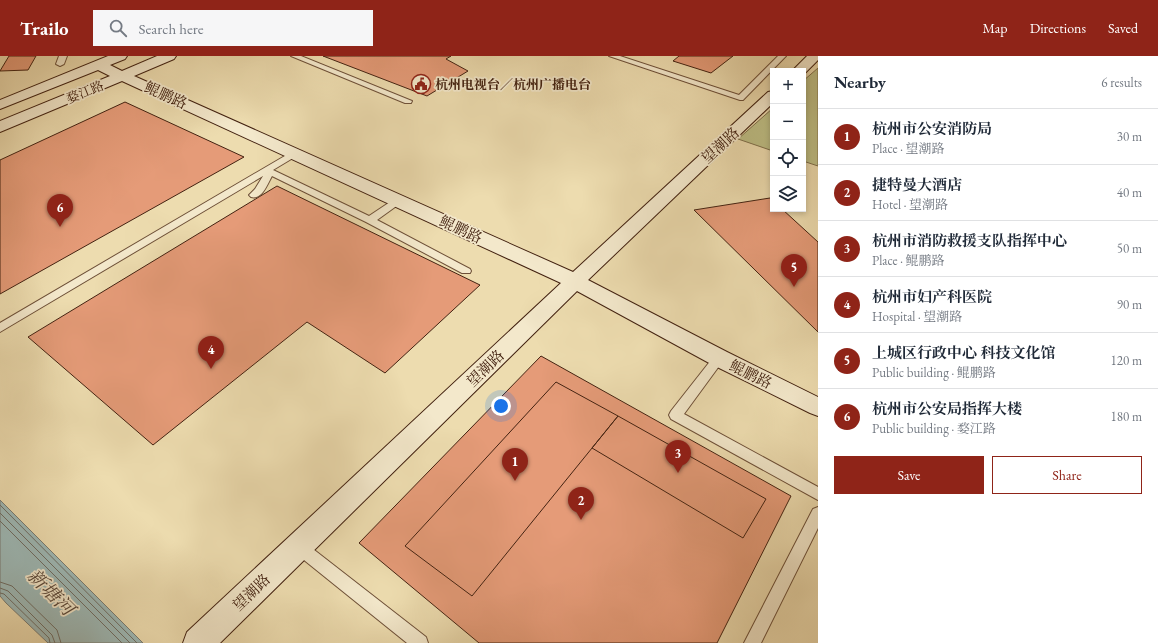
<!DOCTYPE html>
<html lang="en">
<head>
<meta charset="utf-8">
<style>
	:root { --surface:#fff; --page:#f6f6f7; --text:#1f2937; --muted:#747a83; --line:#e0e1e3; --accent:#8f2418 }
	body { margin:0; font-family:"EB Garamond","Noto Serif SC",serif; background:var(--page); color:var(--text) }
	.controls { position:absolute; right:12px; top:12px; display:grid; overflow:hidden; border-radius:0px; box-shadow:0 2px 6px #0003 }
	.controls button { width:36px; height:36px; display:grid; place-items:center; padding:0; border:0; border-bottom:1px solid var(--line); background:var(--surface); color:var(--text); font:20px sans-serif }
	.you { position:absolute; left:501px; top:350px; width:14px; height:14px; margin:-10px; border:3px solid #fff; border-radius:50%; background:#1a73e8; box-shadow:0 0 0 6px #1a73e833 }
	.badge { display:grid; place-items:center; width:26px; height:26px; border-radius:50%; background:var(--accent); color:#fff; font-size:13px; font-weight:700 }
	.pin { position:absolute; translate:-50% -33px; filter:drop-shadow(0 1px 2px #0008) }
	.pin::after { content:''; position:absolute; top:21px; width:14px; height:12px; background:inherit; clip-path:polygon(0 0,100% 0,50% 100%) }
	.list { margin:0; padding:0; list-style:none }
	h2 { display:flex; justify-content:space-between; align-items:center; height:52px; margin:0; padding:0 16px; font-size:17px }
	h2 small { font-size:13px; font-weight:400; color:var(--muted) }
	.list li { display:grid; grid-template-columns:26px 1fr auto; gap:12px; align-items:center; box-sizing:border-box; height:56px; padding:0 16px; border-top:1px solid var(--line) }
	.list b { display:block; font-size:15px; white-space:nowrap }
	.list p { margin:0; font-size:13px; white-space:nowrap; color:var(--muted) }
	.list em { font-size:13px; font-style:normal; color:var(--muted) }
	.actions { display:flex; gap:8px; padding:12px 16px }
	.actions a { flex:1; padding:9px 0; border:1px solid var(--accent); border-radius:0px; text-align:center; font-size:14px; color:var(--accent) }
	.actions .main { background:var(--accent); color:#fff }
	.icon { flex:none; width:22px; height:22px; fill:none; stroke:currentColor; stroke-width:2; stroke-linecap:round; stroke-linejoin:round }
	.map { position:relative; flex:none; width:818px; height:587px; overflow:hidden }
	header { display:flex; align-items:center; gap:24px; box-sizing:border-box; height:56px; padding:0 20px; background:var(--accent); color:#fff }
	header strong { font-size:19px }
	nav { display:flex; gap:22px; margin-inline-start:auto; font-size:14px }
	.search { width:280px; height:36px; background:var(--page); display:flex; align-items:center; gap:10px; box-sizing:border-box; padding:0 14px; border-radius:0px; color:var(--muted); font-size:15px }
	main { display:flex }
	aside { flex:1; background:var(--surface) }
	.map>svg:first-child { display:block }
</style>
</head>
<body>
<header>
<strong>Trailo</strong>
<div class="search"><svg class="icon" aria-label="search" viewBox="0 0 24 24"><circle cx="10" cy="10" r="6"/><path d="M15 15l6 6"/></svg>Search here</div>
<nav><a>Map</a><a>Directions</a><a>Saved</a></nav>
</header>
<main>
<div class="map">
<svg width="818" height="587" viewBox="0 0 818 587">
	<rect width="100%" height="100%" fill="#eddcaf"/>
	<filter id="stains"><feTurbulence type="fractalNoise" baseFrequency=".005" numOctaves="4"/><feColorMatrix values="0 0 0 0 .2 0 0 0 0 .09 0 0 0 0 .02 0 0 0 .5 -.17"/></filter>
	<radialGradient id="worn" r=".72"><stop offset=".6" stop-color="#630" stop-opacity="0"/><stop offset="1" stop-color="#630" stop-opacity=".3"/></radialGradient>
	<!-- green -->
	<path fill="#bebf86" stroke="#80704c" d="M818 12V110L803 105V25Z
		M773 52V95L738 83Z"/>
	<!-- water -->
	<path fill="#9eb9b6" stroke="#7a7d74" d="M0 444 143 587H48L6 547 0 540Z"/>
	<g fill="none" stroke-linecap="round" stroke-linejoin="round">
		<!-- shore -->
		<path stroke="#706e64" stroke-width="1" d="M0 449 137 587
			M0 457 130 587
			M0 465 122 587
			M0 526 12 530 57 574 61 587
			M0 532 8 535 52 579 55 587
			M0 537 4 538 49 582 50 587"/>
	</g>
	<!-- building -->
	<path fill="#e59b78" stroke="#432211" d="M9 0H36L28 14 0 15Z
		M323 0H451L446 3 468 15 427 40Z
		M679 0H733L711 17 673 5Z
		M125 46 244 101 0 238V104Z
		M277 130 480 229 385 317 307 266 153 389 28 281Z
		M770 142 773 145V153H782L818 186V276L694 154Z
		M541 300 791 440 717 587H479L359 487Z
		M556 326 618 360 472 540 405 490Z
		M618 360 766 443 743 482 592 392Z"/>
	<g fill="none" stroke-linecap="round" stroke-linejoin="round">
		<defs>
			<path id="lane" d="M59 0H67L64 8 60 10 56 8Z
				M291 0H301L412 45 411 47H405Z
				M609 0H620L739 39 778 0H786L743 44H740Z
				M295 94 298 95 299 97 298 99 273 114 369 160 396 142H402L404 144 402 146 377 164 470 213 471 215 470 217H462L366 166 272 120C267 129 262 144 251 141L249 139 255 133 263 120 0 276V267Z
				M719 298 723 299 725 302 684 358 818 431V444L671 363 669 359 671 355 715 299Z
				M818 451V472L761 587H744L813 453Z
				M299 484 304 486 426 581 428 587H407L294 496 291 491 294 486Z"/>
			<path id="secondary" d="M108 0H127L125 3 110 9 122 15 157 0H176L174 3 134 20 573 216 768 36 773 35V47L588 224 727 296 818 341V360L810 357 711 308 577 235 220 587H183L187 576 561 227 122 25 0 76V65L110 20 98 14 0 53V44Z
				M807 0H818V4L804 18 803 15H792Z"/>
		</defs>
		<!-- lane casing -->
		<use href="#lane" stroke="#6e5038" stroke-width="2"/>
		<!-- secondary casing -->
		<use href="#secondary" stroke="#432211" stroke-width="2"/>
		<!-- lane -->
		<use href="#lane" fill="#f3e8cb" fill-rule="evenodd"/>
		<!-- secondary -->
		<use href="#secondary" fill="#f3e8cb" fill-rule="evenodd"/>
	</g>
	<!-- icons -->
	<defs>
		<symbol id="civic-ring" viewBox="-11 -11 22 22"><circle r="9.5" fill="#f3e8cb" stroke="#8f2418" stroke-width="1.5"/><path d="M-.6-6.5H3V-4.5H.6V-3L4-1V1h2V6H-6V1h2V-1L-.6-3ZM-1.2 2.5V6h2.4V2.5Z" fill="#8f2418"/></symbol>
	</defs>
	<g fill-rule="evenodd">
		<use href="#civic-ring" x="410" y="17" width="22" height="22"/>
	</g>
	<g text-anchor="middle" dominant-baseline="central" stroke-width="3.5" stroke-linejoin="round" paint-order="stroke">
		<!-- far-poi labels -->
		<g font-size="13" font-weight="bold" fill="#432211" stroke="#f3e8cb" text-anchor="start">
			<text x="435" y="28">杭州电视台／杭州广播电台</text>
		</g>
		<!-- far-street labels -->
		<g font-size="13" fill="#432211" stroke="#f3e8cb">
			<text transform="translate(85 36) rotate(-22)">婺江路</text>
		</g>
		<!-- street labels -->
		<g font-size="15" fill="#432211" stroke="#f3e8cb">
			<text transform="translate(166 39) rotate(24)">鲲鹏路</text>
			<text transform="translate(720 89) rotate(-43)">望潮路</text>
			<text transform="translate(461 173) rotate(25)">鲲鹏路</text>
			<text transform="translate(485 312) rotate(-44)">望潮路</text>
			<text transform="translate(751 318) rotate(26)">鲲鹏路</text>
			<text transform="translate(251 536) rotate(-44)">望潮路</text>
		</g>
		<!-- near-water labels -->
		<g font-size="19" font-style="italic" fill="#5a483a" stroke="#f3e8cb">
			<text transform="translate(51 536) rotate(45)">新塘河</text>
		</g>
	</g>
	<rect width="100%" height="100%" filter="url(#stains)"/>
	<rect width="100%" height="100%" fill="url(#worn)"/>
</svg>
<div class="controls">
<button>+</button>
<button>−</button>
<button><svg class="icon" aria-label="locate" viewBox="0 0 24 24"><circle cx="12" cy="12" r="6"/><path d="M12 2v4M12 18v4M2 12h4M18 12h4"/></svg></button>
<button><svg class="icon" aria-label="layers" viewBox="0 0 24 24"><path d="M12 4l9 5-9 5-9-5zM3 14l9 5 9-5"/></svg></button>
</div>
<div class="you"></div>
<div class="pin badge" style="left:515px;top:425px">1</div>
<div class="pin badge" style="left:581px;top:464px">2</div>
<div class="pin badge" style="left:678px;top:417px">3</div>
<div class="pin badge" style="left:211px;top:313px">4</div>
<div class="pin badge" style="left:794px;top:231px">5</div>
<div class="pin badge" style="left:60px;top:171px">6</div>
</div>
<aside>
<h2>Nearby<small>6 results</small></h2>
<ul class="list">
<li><span class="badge">1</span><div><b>杭州市公安消防局</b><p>Place · 望潮路</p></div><em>30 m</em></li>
<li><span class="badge">2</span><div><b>捷特曼大酒店</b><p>Hotel · 望潮路</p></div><em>40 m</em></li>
<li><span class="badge">3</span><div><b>杭州市消防救援支队指挥中心</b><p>Place · 鲲鹏路</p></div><em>50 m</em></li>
<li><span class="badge">4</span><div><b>杭州市妇产科医院</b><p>Hospital · 望潮路</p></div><em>90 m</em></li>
<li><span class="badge">5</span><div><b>上城区行政中心 科技文化馆</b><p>Public building · 鲲鹏路</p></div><em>120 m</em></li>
<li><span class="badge">6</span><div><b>杭州市公安局指挥大楼</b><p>Public building · 婺江路</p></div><em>180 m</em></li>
</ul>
<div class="actions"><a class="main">Save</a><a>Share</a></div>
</aside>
</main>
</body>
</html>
